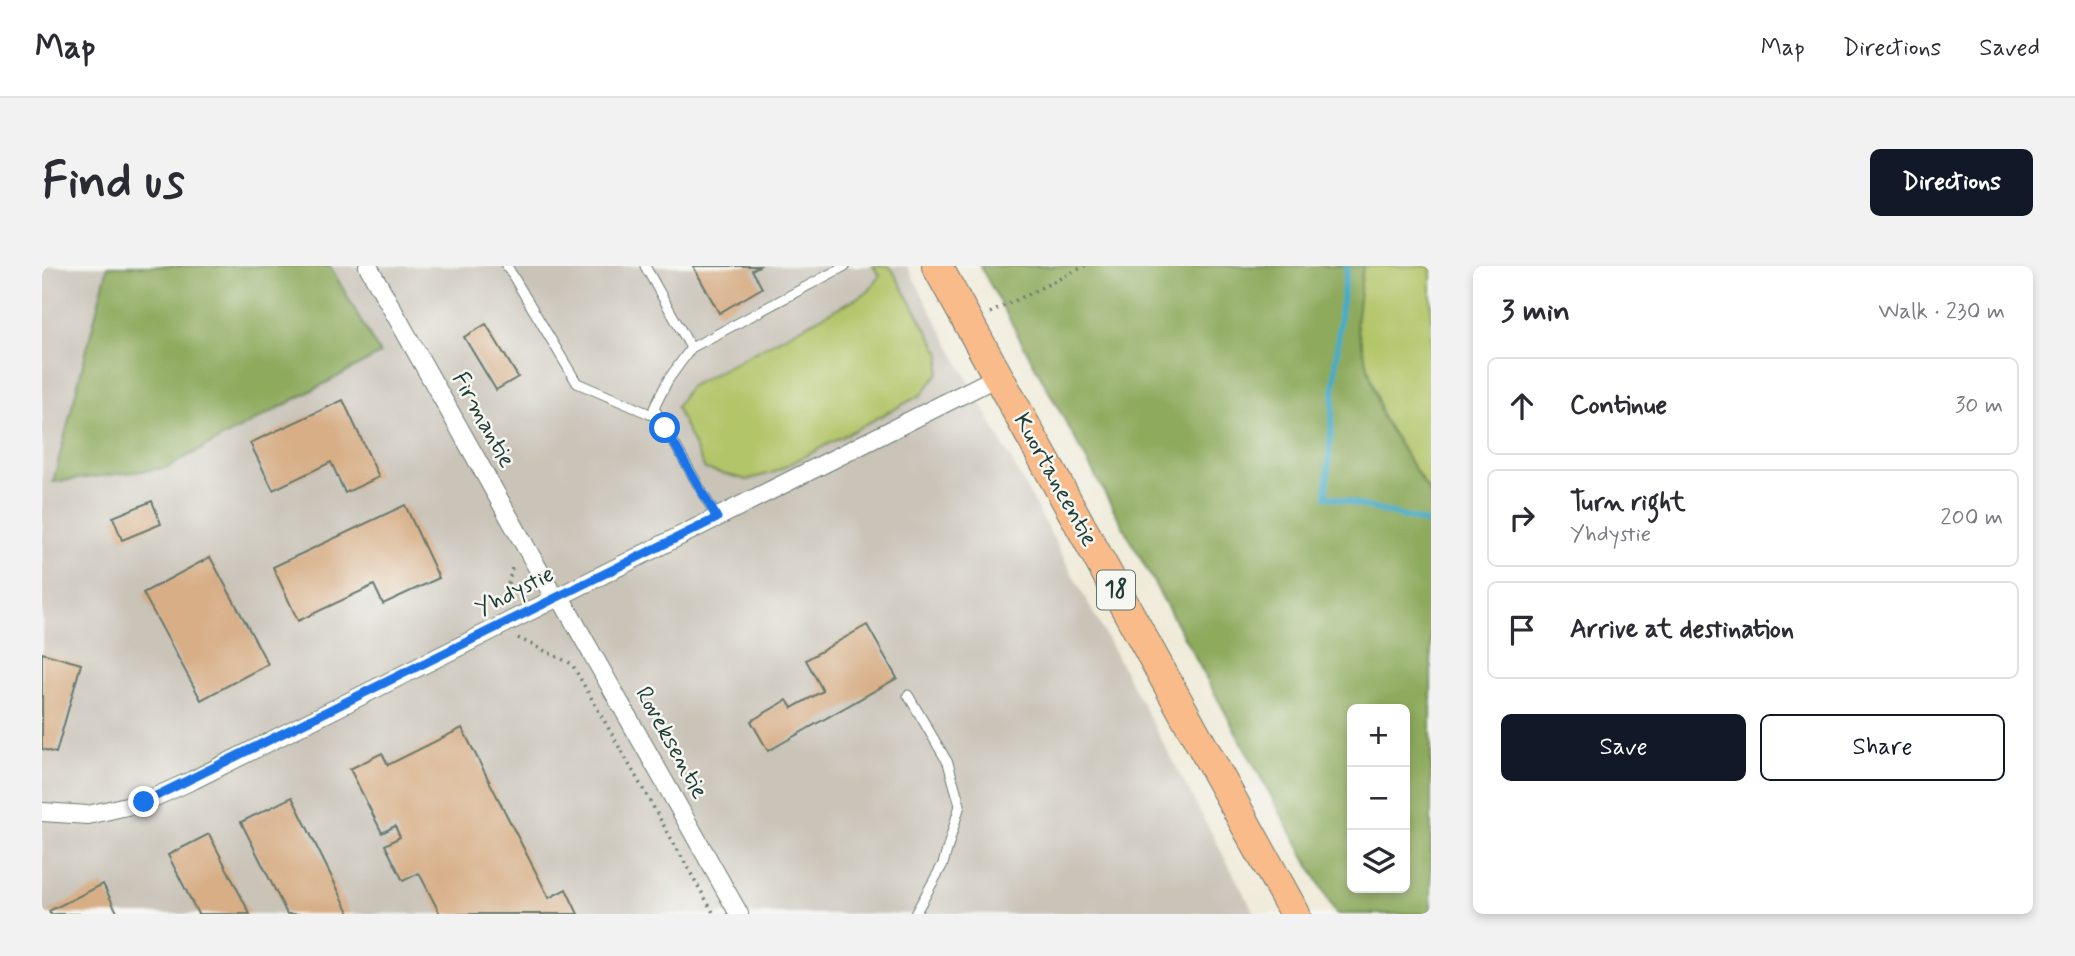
<!DOCTYPE html>
<html lang="en">
<head>
<meta charset="utf-8">
<style>
	:root { --surface:#fff; --page:#f2f2f3; --text:#2b2b33; --muted:#7c7c81; --line:#e1e1e2; --accent:#111827 }
	body { margin:0; font-family:Mynerve,sans-serif; background:var(--page); color:var(--text) }
	.controls { position:absolute; right:21px; bottom:21px; display:grid; overflow:hidden; border-radius:10px; box-shadow:0 4px 10px #0003 }
	.controls button { width:63px; height:63px; display:grid; place-items:center; padding:0; border:0; border-bottom:2px solid var(--line); background:var(--surface); color:var(--text); font:35px sans-serif }
	.stop { position:absolute; width:21px; height:21px; margin:-16px; border:5px solid #1a73e8; border-radius:50%; background:#fff }
	.stop.end { background:#1a73e8; border-color:#fff; box-shadow:0 2px 7px #0008 }
	.list { margin:0; padding:0; list-style:none }
	h2 { display:flex; justify-content:space-between; align-items:center; height:91px; margin:0; padding:0 28px; font-size:30px }
	h2 small { font-size:23px; font-weight:400; color:var(--muted) }
	.list li { display:grid; grid-template-columns:46px 1fr auto; gap:21px; align-items:center; box-sizing:border-box; height:98px; margin:0 14px 14px; padding:0 14px; border:2px solid var(--line); border-radius:10px }
	.list b { display:block; font-size:26px; white-space:nowrap }
	.list p { margin:0; font-size:23px; white-space:nowrap; color:var(--muted) }
	.list em { font-size:23px; font-style:normal; color:var(--muted) }
	.actions { display:flex; gap:14px; padding:21px 28px }
	.actions a { flex:1; padding:16px 0; border:2px solid var(--accent); border-radius:10px; text-align:center; font-size:24px; color:var(--accent) }
	.actions .main { background:var(--accent); color:#fff }
	.icon { flex:none; width:38px; height:38px; fill:none; stroke:currentColor; stroke-width:2; stroke-linecap:round; stroke-linejoin:round }
	.map { position:relative; flex:none; width:1389px; height:648px; overflow:hidden; border-radius:10px }
	header { display:flex; align-items:center; gap:42px; box-sizing:border-box; height:98px; padding:0 35px; background:var(--surface); border-bottom:2px solid var(--line) }
	header strong { font-size:33px }
	nav { display:flex; gap:38px; margin-inline-start:auto; font-size:24px }
	.intro { display:flex; align-items:center; justify-content:space-between; box-sizing:border-box; height:168px; padding:0 42px }
	h1 { margin:0; font-size:49px }
	.button { padding:18px 32px; border-radius:10px; background:var(--accent); color:#fff; font-size:24px; font-weight:700 }
	main { display:flex; gap:42px; padding:0 42px }
	aside { flex:1; background:var(--surface); border-radius:10px; box-shadow:0 4px 10px #0003 }
	.map>svg:first-child { display:block }
</style>
</head>
<body>
<header>
<strong>Map</strong>
<nav><a>Map</a><a>Directions</a><a>Saved</a></nav>
</header>
<div class="intro"><h1>Find us</h1><a class="button">Directions</a></div>
<main>
<div class="map">
<svg width="1389" height="648" viewBox="0 0 1389 648">
	<rect width="100%" height="100%" fill="#f6f6f2"/>
	<filter id="ink" filterUnits="userSpaceOnUse"><feTurbulence type="fractalNoise" baseFrequency=".0143" numOctaves="2"/><feDisplacementMap in="SourceGraphic" scale="14" xChannelSelector="R" yChannelSelector="G"/><feConvolveMatrix kernelMatrix="1 2 1 2 8 2 1 2 1" color-interpolation-filters="sRGB"/></filter>
	<filter id="wash" filterUnits="userSpaceOnUse"><feTurbulence type="fractalNoise" baseFrequency=".00686" numOctaves="4" result="noise"/><feDisplacementMap in="SourceGraphic" scale="28" xChannelSelector="R" yChannelSelector="G"/><feGaussianBlur stdDeviation="1.57" result="paint"/><feColorMatrix in="noise" values="0 0 0 0 0 0 0 0 0 0 0 0 0 0 0 0 0 1.4 0 .05"/><feComposite in="paint" operator="in"/></filter>
	<g filter="url(#wash)">
		<rect width="100%" height="100%" fill="#f0ebd9"/>
		<!-- industrial -->
		<path fill="#c9c3b8" d="M0 0H865L1213 648H0Z"/>
		<!-- green -->
		<path fill="#b3c569" stroke="#69814e" stroke-width="2" d="M831 0H848L899 88 897 106 879 129 733 206 705 214 663 203 634 141 647 121 826 26 838 10Z
			M1320 0H1389V229L1340 151 1314 57Z"/>
		<!-- forest -->
		<path fill="#8eaa5d" stroke="#567448" stroke-width="2" fill-rule="evenodd" d="M66 0H288L338 88 124 202 11 216Z
			M938 0H1321L1314 58 1340 151 1389 229V648H1294ZM1363 443V622H1310V443Z"/>
		<g fill="none" stroke-linecap="round" stroke-linejoin="round">
			<!-- stream -->
			<path stroke="#47acc7" stroke-width="6" d="M1305 0 1298 48 1284 230 1389 258"/>
		</g>
		<g id="blocks">
			<!-- building -->
			<path fill="#d7ae86" d="M651 0H717L710 4 720 22 677 47Z
				M444 58 476 111 454 124 422 71Z
				M301 134 337 211 303 227 289 196 231 224 208 177Z
				M110 235 119 258 80 274 71 251Z
				M363 239 397 312 341 338 332 319 256 355 231 301Z
				M168 291 226 398 159 434 101 327Z
				M825 359 855 412 726 485 709 455 745 434 750 442 781 425 764 394Z
				M0 387 39 398 14 487 0 483Z
				M420 462 507 632 524 623 536 648H398L377 607 361 615 343 579 358 571 353 560 340 567 308 503 340 487 346 499Z
				M250 531 308 648H245L199 556Z
				M167 568 208 648H156L126 589Z
				M61 618 76 648H8L7 645Z"/>
		</g>
	</g>
	<g filter="url(#ink)">
		<use href="#blocks" fill-opacity="0" stroke="#687a6e" stroke-width="2"/>
		<g fill="none" stroke-linecap="round" stroke-linejoin="round">
			<defs>
				<path id="service" d="M465 0 535 117 617 152
					M603 0 649 82
					M675 252 612 142 626 114 649 82 803 0
					M866 429 906 497 918 539 901 598 873 648"/>
				<path id="minor" d="M326 0 513 333
					M518 331 697 648
					M0 546 46 549 102 536 151 514 957 110"/>
				<path id="trunk" d="M895 0 1253 648"/>
			</defs>
			<!-- service casing -->
			<use href="#service" stroke="#687a6e" stroke-width="11"/>
			<!-- minor casing -->
			<use href="#minor" stroke="#687a6e" stroke-width="20"/>
			<!-- trunk casing -->
			<use href="#trunk" stroke="#687a6e" stroke-width="32"/>
			<!-- path -->
			<path stroke="#687a6e" stroke-width="3.5" stroke-dasharray="2 5" stroke-linecap="butt" d="M948 47 1043 0
				M461 338 471 298
				M476 372 530 398 672 648"/>
			<!-- service -->
			<use href="#service" stroke="#fff" stroke-width="9"/>
			<!-- minor -->
			<use href="#minor" stroke="#fff" stroke-width="18"/>
			<!-- trunk -->
			<use href="#trunk" stroke="#fabb8b" stroke-width="30"/>
		</g>
	</g>
	<g fill="none" stroke-linecap="round" stroke-linejoin="round" filter="url(#ink)">
		<!-- route -->
		<path stroke="#1a73e8" stroke-width="9" d="M102 536 675 252 623 162"/>
	</g>
	<g text-anchor="middle" dominant-baseline="central" stroke-width="5" stroke-linejoin="round" paint-order="stroke">
		<!-- shield labels -->
		<rect fill="#f6f6f2" stroke="#60746d" stroke-width="2" x="1055" y="304.5" width="38" height="39" rx="5"/>
		<g font-size="23" font-weight="bold" fill="#1f3d34">
			<text x="1074" y="324">18</text>
		</g>
		<!-- street labels -->
		<g font-size="24" fill="#1f3d34" stroke="#f6f6f2">
			<text transform="translate(441 154) rotate(61)">Firmantie</text>
			<text transform="translate(1013 214) rotate(61)">Kuortaneentie</text>
			<text transform="translate(473 326) rotate(-27)">Yhdystie</text>
			<text transform="translate(629 477) rotate(61)">Roveksentie</text>
		</g>
	</g>
</svg>
<div class="controls">
<button>+</button>
<button>−</button>
<button><svg class="icon" aria-label="layers" viewBox="0 0 24 24"><path d="M12 4l9 5-9 5-9-5zM3 14l9 5 9-5"/></svg></button>
</div>
<div class="stop" style="left:623px;top:162px"></div>
<div class="stop end" style="left:102px;top:536px"></div>
</div>
<aside>
<h2>3 min<small>Walk · 230 m</small></h2>
<ul class="list">
<li><svg class="icon" aria-label="ahead" viewBox="0 0 24 24"><path d="M12 20V5M6 11l6-6 6 6"/></svg><div><b>Continue</b></div><em>30 m</em></li>
<li><svg class="icon" aria-label="right" viewBox="0 0 24 24"><path d="M7 20v-9h11M14 6l5 5-5 5"/></svg><div><b>Turn right</b><p>Yhdystie</p></div><em>200 m</em></li>
<li><svg class="icon" aria-label="arrive" viewBox="0 0 24 24"><path d="M6 21V4h12l-3 4 3 4H6"/></svg><div><b>Arrive at destination</b></div></li>
</ul>
<div class="actions"><a class="main">Save</a><a>Share</a></div>
</aside>
</main>
</body>
</html>
